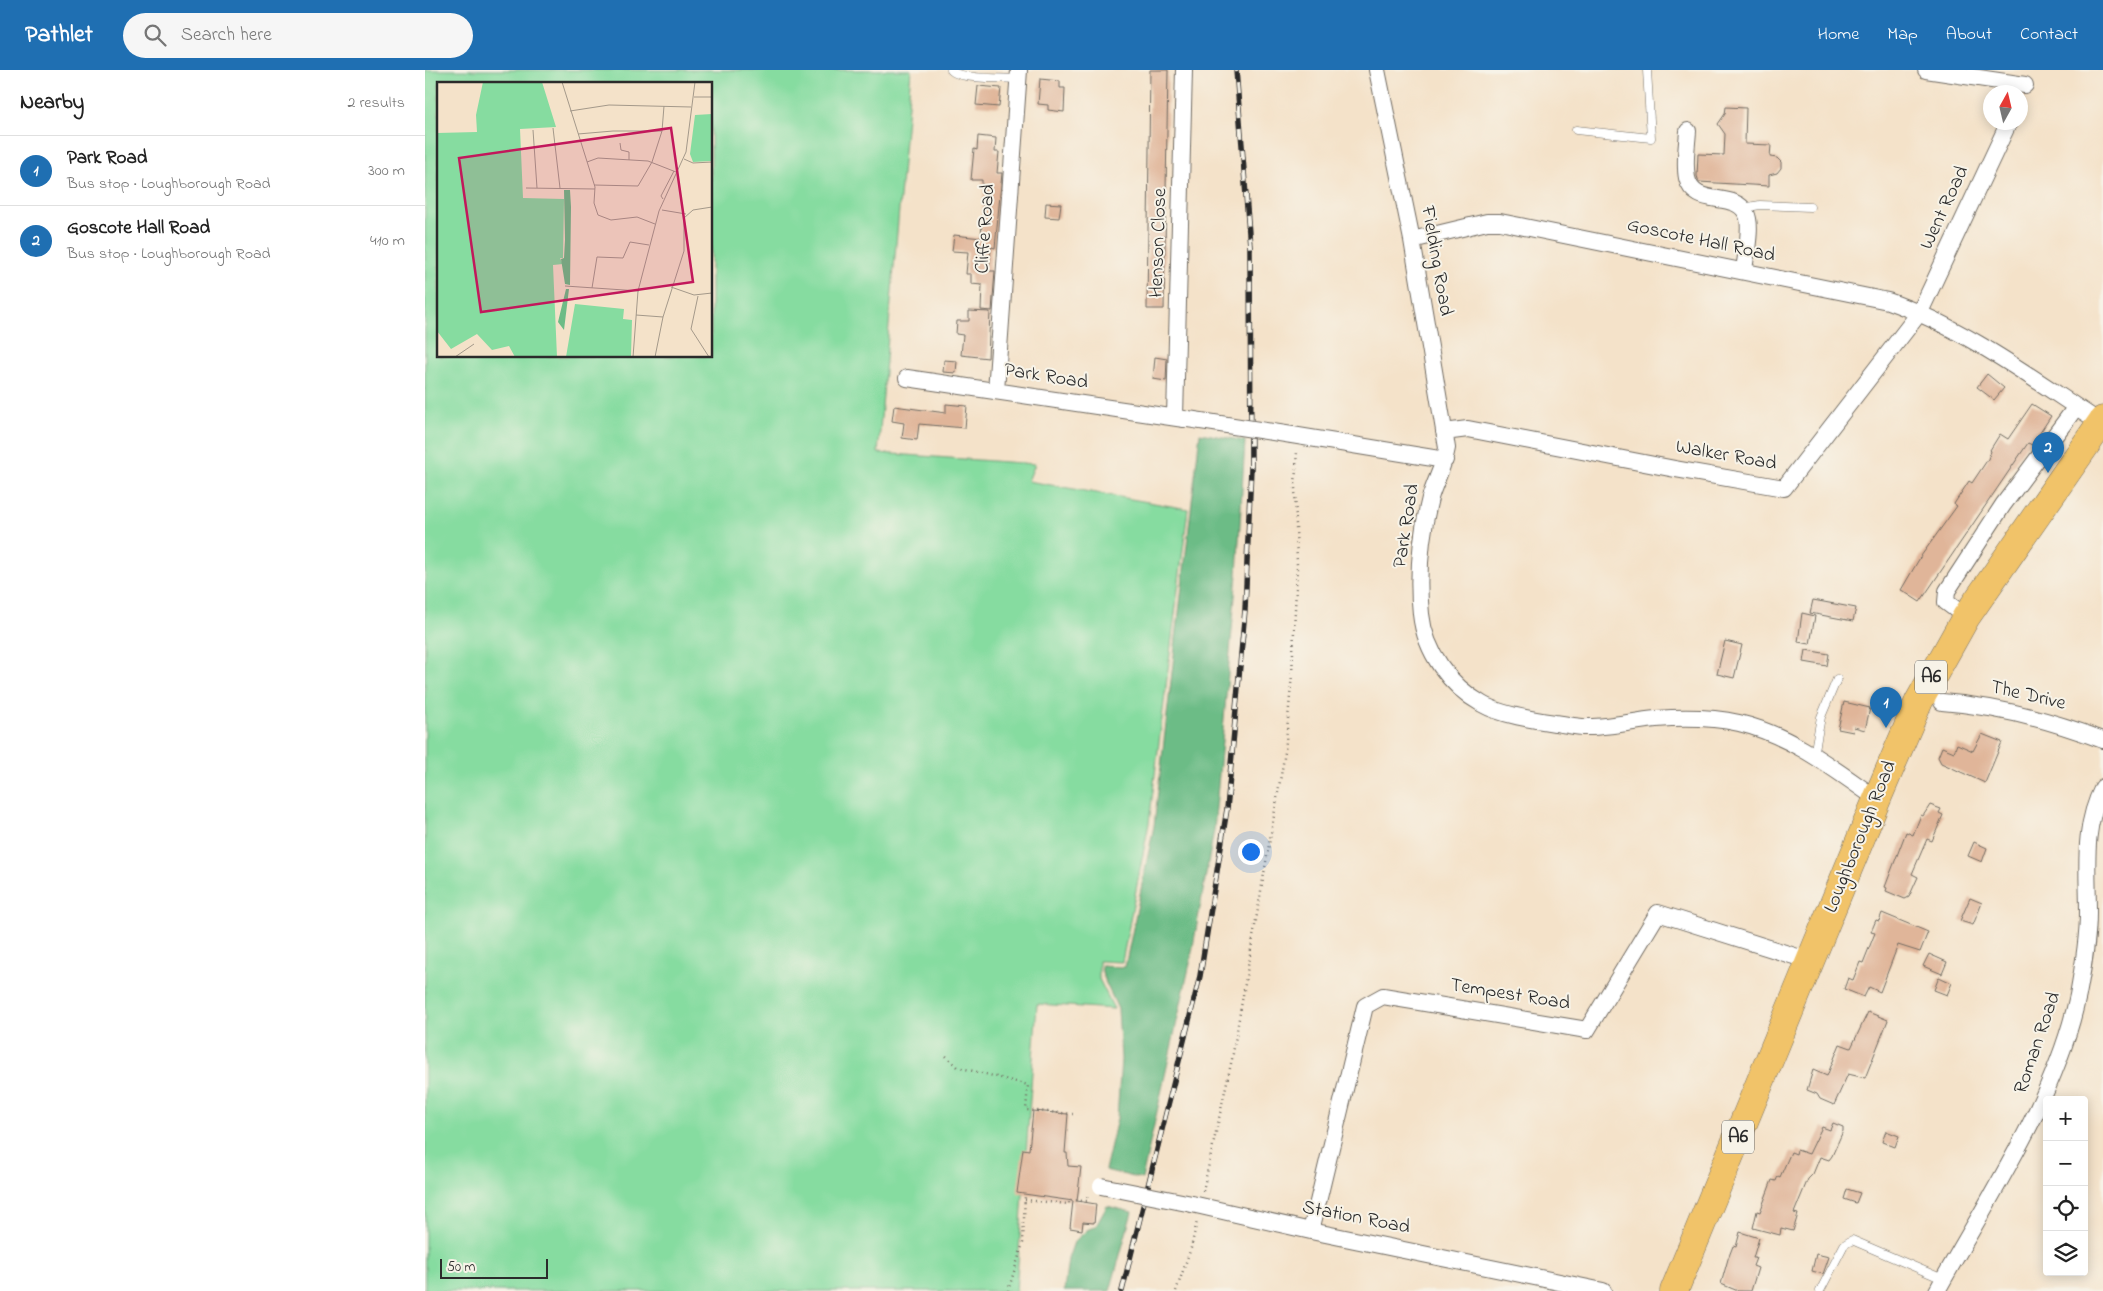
<!DOCTYPE html>
<html lang="en">
<head>
<meta charset="utf-8">
<style>
	:root { --surface:#fff; --page:#f6f6f6; --text:#222; --muted:#767676; --line:#e0e0e0; --accent:#1f6fb2 }
	body { margin:0; font-family:"Indie Flower",sans-serif; background:var(--page); color:var(--text) }
	.controls { position:absolute; right:15px; bottom:15px; display:grid; overflow:hidden; border-radius:5px; box-shadow:0 2px 12px #0003 }
	.controls button { width:45px; height:45px; display:grid; place-items:center; padding:0; border:0; border-bottom:1px solid var(--line); background:var(--surface); color:var(--text); font:25px sans-serif }
	.compass { position:absolute; left:1558px; top:15px; width:45px; height:45px; border-radius:50%; background:var(--surface); box-shadow:0 2px 12px #0003; rotate:8deg }
	.scale { position:absolute; left:15px; bottom:12px; width:108px; box-sizing:border-box; padding-left:5px; border:2px solid #2b2b2b; border-top:0; font-size:14px; line-height:18px; white-space:nowrap; color:#2b2b2b; -webkit-text-stroke:4px #f7f3e8; paint-order:stroke }
	.you { position:absolute; left:825px; top:781px; width:18px; height:18px; margin:-12px; border:4px solid #fff; border-radius:50%; background:#1a73e8; box-shadow:0 0 0 8px #1a73e833 }
	.badge { display:grid; place-items:center; width:32px; height:32px; border-radius:50%; background:var(--accent); color:#fff; font-size:16px; font-weight:700 }
	.pin { position:absolute; translate:-50% -41px; filter:drop-shadow(0 1px 2px #0008) }
	.pin::after { content:''; position:absolute; top:26px; width:18px; height:15px; background:inherit; clip-path:polygon(0 0,100% 0,50% 100%) }
	.list { margin:0; padding:0; list-style:none }
	h2 { display:flex; justify-content:space-between; align-items:center; height:65px; margin:0; padding:0 20px; font-size:21px }
	h2 small { font-size:16px; font-weight:400; color:var(--muted) }
	.list li { display:grid; grid-template-columns:32px 1fr auto; gap:15px; align-items:center; box-sizing:border-box; height:70px; padding:0 20px; border-top:1px solid var(--line) }
	.list b { display:block; font-size:19px; white-space:nowrap }
	.list p { margin:0; font-size:16px; white-space:nowrap; color:var(--muted) }
	.list em { font-size:16px; font-style:normal; color:var(--muted) }
	.icon { flex:none; width:28px; height:28px; fill:none; stroke:currentColor; stroke-width:2; stroke-linecap:round; stroke-linejoin:round }
	.map { position:relative; flex:none; width:1678px; height:1221px; overflow:hidden }
	header { display:flex; align-items:center; gap:30px; box-sizing:border-box; height:70px; padding:0 25px; background:var(--accent); color:#fff }
	header strong { font-size:24px }
	nav { display:flex; gap:28px; margin-inline-start:auto; font-size:18px }
	.search { width:350px; height:45px; background:var(--page); display:flex; align-items:center; gap:12px; box-sizing:border-box; padding:0 18px; border-radius:28px; color:var(--muted); font-size:19px }
	main { display:flex }
	aside { flex:1; background:var(--surface) }
	.map>svg:first-child { display:block }
</style>
</head>
<body>
<header>
<strong>Pathlet</strong>
<div class="search"><svg class="icon" aria-label="search" viewBox="0 0 24 24"><circle cx="10" cy="10" r="6"/><path d="M15 15l6 6"/></svg>Search here</div>
<nav><a>Home</a><a>Map</a><a>About</a><a>Contact</a></nav>
</header>
<main>
<aside>
<h2>Nearby<small>2 results</small></h2>
<ul class="list">
<li><span class="badge">1</span><div><b>Park Road</b><p>Bus stop · Loughborough Road</p></div><em>300 m</em></li>
<li><span class="badge">2</span><div><b>Goscote Hall Road</b><p>Bus stop · Loughborough Road</p></div><em>410 m</em></li>
</ul>
</aside>
<div class="map">
<svg width="1678" height="1221" viewBox="0 0 1678 1221">
	<rect width="100%" height="100%" fill="#f7f3e8"/>
	<filter id="ink" filterUnits="userSpaceOnUse"><feTurbulence type="fractalNoise" baseFrequency=".02" numOctaves="2"/><feDisplacementMap in="SourceGraphic" scale="10" xChannelSelector="R" yChannelSelector="G"/><feConvolveMatrix kernelMatrix="1 2 1 2 8 2 1 2 1" color-interpolation-filters="sRGB"/></filter>
	<filter id="wash" filterUnits="userSpaceOnUse"><feTurbulence type="fractalNoise" baseFrequency=".0096" numOctaves="4" result="noise"/><feDisplacementMap in="SourceGraphic" scale="20" xChannelSelector="R" yChannelSelector="G"/><feGaussianBlur stdDeviation="1.12" result="paint"/><feColorMatrix in="noise" values="0 0 0 0 0 0 0 0 0 0 0 0 0 0 0 0 0 1.4 0 .05"/><feComposite in="paint" operator="in"/></filter>
	<g filter="url(#wash)">
		<rect width="100%" height="100%" fill="#f4e2c9"/>
		<!-- green -->
		<path fill="#86dca0" stroke="#588466" fill-rule="evenodd" d="M0 0H486L453 383 610 394 603 411 763 439 724 753 697 892 674 891V909L689 939 612 934 591 1221H0ZM14 14H286V286H14Z"/>
		<!-- forest -->
		<path fill="#6cbc86" stroke="#4c7458" d="M775 363 820 371 812 504 789 760 765 893 717 1109 680 1100 692 1049 696 989 693 939 678 907 676 896 700 897 729 756Z
			M682 1136 707 1142 685 1221H639L643 1189 649 1172 662 1160 671 1156Z"/>
		<g id="blocks">
			<!-- building -->
			<path fill="#e0b599" d="M725 0H743L739 239H722Z
				M615 9 635 11V18H640L639 42 623 40V35L613 34Z
				M553 16 576 18 574 37 551 35Z
				M1301 37 1321 38 1320 74 1346 75 1345 87 1352 88 1356 92V98L1352 103 1344 105V116L1274 112 1272 106 1273 84 1299 85 1300 64 1293 54 1300 44Z
				M553 66 571 68 570 82H574L572 103H577L570 178 566 177 564 201H570L567 241 556 240 557 215 546 214V204H541L543 182 527 181 529 165 556 168 559 116 557 115V110H546L549 79 552 80Z
				M621 133 636 134 634 148 620 147Z
				M544 241 565 242 563 288 536 285 538 265 531 264 532 251H544Z
				M730 287 742 289 741 311 728 309Z
				M519 290 532 291 531 303 518 302Z
				M1562 304 1579 318 1569 330 1552 317Z
				M521 334 542 336 540 358 494 354 492 370 477 368 479 353 467 351 469 336 521 343Z
				M1607 334 1626 346 1607 375 1603 373 1495 532 1478 521 1476 520 1496 486 1532 436 1529 434 1544 411 1547 413 1563 389 1566 381 1565 380 1575 364 1583 369Z
				M1388 530 1431 538 1428 551 1385 543Z
				M1377 543 1390 546 1385 574 1373 572Z
				M1300 571 1317 575 1309 608 1292 604Z
				M1381 580 1404 584 1402 596 1379 592Z
				M1419 632 1445 638 1440 660 1429 657 1428 662 1413 659Z
				M1557 664 1577 672 1560 713 1516 693 1513 687 1517 677 1529 682 1532 674 1548 681Z
				M1505 735 1516 739 1514 743 1518 745 1507 771 1502 769 1487 804 1493 807 1484 827 1480 829 1461 821 1462 818 1460 817 1481 762 1488 765 1496 745 1498 746Z
				M1549 772 1562 778 1557 792 1543 786Z
				M1545 828 1557 833 1548 855 1535 851Z
				M1457 843 1503 862 1495 882 1473 875 1455 922 1444 917 1439 927 1419 919 1423 908 1428 910 1435 892 1438 893 1450 863 1446 862 1451 850 1454 851Z
				M1504 884 1522 892 1517 904 1498 896Z
				M1514 907 1527 913 1522 925 1509 920Z
				M1443 942 1463 950 1440 1008 1423 1004 1409 1035 1395 1029 1392 1024 1382 1020 1388 1000 1402 1006 1415 974 1426 978Z
				M608 1041 643 1044 640 1083H642L643 1096 656 1097 652 1131 671 1134 669 1153 658 1152 657 1160 645 1158 648 1131 592 1123 598 1079 604 1080Z
				M1408 1053 1418 1057V1061L1407 1086 1404 1090 1395 1087 1388 1104 1383 1109 1369 1143 1373 1144 1368 1161 1356 1158 1355 1165 1328 1158 1332 1141 1335 1142 1347 1110 1351 1111 1353 1106 1355 1107 1366 1082 1371 1084 1372 1080 1384 1084 1397 1057 1405 1060Z
				M1461 1061 1474 1066 1470 1077 1457 1072Z
				M1422 1119 1435 1123 1431 1133 1419 1129Z
				M1315 1162 1334 1168 1328 1188H1331L1328 1196 1333 1198 1326 1221H1313L1296 1214 1303 1189 1308 1176 1311 1177Z
				M1391 1184 1404 1187 1398 1204 1387 1201Z"/>
		</g>
	</g>
	<g filter="url(#ink)">
		<use href="#blocks" fill-opacity="0" stroke="#716b62" stroke-width="1"/>
		<g fill="none" stroke-linecap="round" stroke-linejoin="round">
			<defs>
				<path id="lane" d="M526 0C535 10 578 8 593 9
					M1151 60 1226 68 1222 0
					M1317 138 1335 135 1385 137
					M1389 685 1396 647 1412 609
					M1395 1221 1419 1175 1427 1170 1518 1209"/>
				<path id="street" d="M952 0 987 170 1022 378C1019 396 1010 411 1005 428 996 465 992 506 996 544 1000 582 1025 616 1057 634 1076 645 1109 650 1130 653 1141 654 1153 658 1164 657 1186 657 1209 651 1231 649 1258 647 1287 647 1314 653 1366 665 1409 699 1452 729
					M1501 0 1600 15
					M1263 61C1262 76 1259 93 1262 108 1269 139 1309 120 1321 143 1328 155 1320 188 1319 201
					M987 170 1062 152H1075L1463 231C1540 258 1608 309 1676 353
					M482 308 759 349
					M571 321 594 0
					M750 347 759 0
					M1019 362 1043 359 1250 399 1359 418 1495 242 1584 52
					M867 365 1020 390
					M1541 547 1521 532 1522 521 1578 435 1651 337
					M1517 632C1573 636 1625 650 1678 670
					M767 1134 886 1161 1178 1221
					M886 1161 940 936 958 926 1162 960 1233 843 1385 891
					M1512 1221C1562 1130 1632 1027 1653 925 1658 898 1663 870 1663 843 1663 799 1657 758 1678 717"/>
				<path id="highway" d="M1249 1221 1452 729 1494 631 1541 547 1678 350"/>
			</defs>
			<!-- lane casing -->
			<use href="#lane" stroke="#716b62" stroke-width="9"/>
			<!-- street casing -->
			<use href="#street" stroke="#716b62" stroke-width="18"/>
			<!-- highway casing -->
			<use href="#highway" stroke="#716b62" stroke-width="29"/>
			<!-- path -->
			<path stroke="#716b62" stroke-width="2.5" stroke-dasharray="1 4" stroke-linecap="butt" d="M521 986 533 997 603 1015 601 1040 648 1044
				M778 1121 807 989 860 682 867 604 872 497 870 416 872 380
				M600 1130 644 1134V1130L662 1131 663 1123
				M583 1221 598 1173 600 1124
				M751 1221 766 1178 772 1151"/>
			<!-- lane -->
			<use href="#lane" stroke="#fff" stroke-width="8"/>
			<!-- street -->
			<use href="#street" stroke="#fff" stroke-width="16"/>
			<!-- highway -->
			<use href="#highway" stroke="#f1c369" stroke-width="28"/>
			<defs>
				<path id="rail" d="M697 1221 775 906 802 739 820 540 826 398 825 176 811 0"/>
			</defs>
			<!-- rail casing -->
			<use href="#rail" stroke="#2b2b2b" stroke-width="5.5"/>
			<!-- rail -->
			<use href="#rail" stroke="#f7f3e8" stroke-width="4" stroke-dasharray="11" stroke-linecap="butt"/>
			<defs>
				<path id="street-bridge" d="M763 349 867 365
					M676 1116 767 1134"/>
			</defs>
			<!-- street-bridge casing -->
			<use href="#street-bridge" stroke="#716b62" stroke-width="18" stroke-linecap="butt"/>
			<!-- street-bridge -->
			<use href="#street-bridge" stroke="#fff" stroke-width="16"/>
		</g>
	</g>
	<g text-anchor="middle" dominant-baseline="central" stroke-width="4" stroke-linejoin="round" paint-order="stroke">
		<!-- shield labels -->
		<g fill="#f7f3e8" stroke="#686764" stroke-width="1">
			<rect x="1490" y="590.5" width="32" height="33" rx="4"/>
			<rect x="1297" y="1050.5" width="32" height="33" rx="4"/>
		</g>
		<g font-size="19" font-weight="bold" fill="#2b2b2b">
			<text x="1506" y="607">A6</text>
			<text x="1313" y="1067">A6</text>
		</g>
		<!-- street labels -->
		<g font-size="20" fill="#2b2b2b" stroke="#f7f3e8">
			<text transform="translate(1520 138) rotate(-65)">Went Road</text>
			<text transform="translate(561 159) rotate(-86)">Cliffe Road</text>
			<text transform="translate(1276 171) rotate(12)">Goscote Hall Road</text>
			<text transform="translate(734 173) rotate(-88)">Henson Close</text>
			<text transform="translate(1011 191) rotate(80)">Fielding Road</text>
			<text transform="translate(621 307) rotate(9)">Park Road</text>
			<text transform="translate(1301 386) rotate(10)">Walker Road</text>
			<text transform="translate(982 456) rotate(-81)">Park Road</text>
			<text transform="translate(1603 626) rotate(13)">The Drive</text>
			<text transform="translate(1436 767) rotate(-68)">Loughborough Road</text>
			<text transform="translate(1085 925) rotate(9)">Tempest Road</text>
			<text transform="translate(1613 973) rotate(-71)">Roman Road</text>
			<text transform="translate(931 1148) rotate(11)">Station Road</text>
		</g>
	</g>
	<!-- overview -->
	<g transform="translate(12 12)">
		<rect width="275" height="275" fill="#f4e2c9"/>
		<path d="M46 0H105L119 45 83 47 86 116 127 117 126 176H123L126 182 116 183 120 275H78L72 264 55 268 40 252 14 267 0 249V51L40 50 39 33ZM275 32V79L256 80 253 72 258 33ZM138 222 187 227 186 237 195 238 194 274 129 275Z" fill="#86dca0"/>
		<path d="M127 108H133L134 125 133 203 128 202 124 177 127 176 128 158ZM129 207H132L127 248 121 240Z" fill="#6cbc86"/>
		<path fill="none" stroke="#a4998a" stroke-width="1" d="M125 0 158 105 157 121 161 133 174 138 200 135 218 142M257 15H275M133 29 172 23 254 25M116 46 123 106M96 48 100 106M141 52 176 49H225M183 61 184 68 192 70V78M247 77 256 81 275 80M150 80 161 76 211 79 239 90M157 103 201 104 215 80 225 49 227 24M89 106 158 107M226 117 224 114 237 89M225 128 249 132M128 204 202 209M234 205 257 213 275 211M155 206 160 175 186 176 193 160 212 163M261 214 254 247 272 275M199 233 226 235M18 275 37 262M196 275 201 209 222 129 249 70 258 0M218 275 226 235 247 169V136L256 128 275 125"/>
		<path fill="#c2185b" fill-opacity="0.15" stroke="#c2185b" stroke-width="2.5" d="M234 46 256 200 44 230 22 76Z"/>
		<rect width="275" height="275" fill="none" stroke="#2b2b2b" stroke-width="2.5"/>
	</g>
</svg>
<div class="controls">
<button>+</button>
<button>−</button>
<button><svg class="icon" aria-label="locate" viewBox="0 0 24 24"><circle cx="12" cy="12" r="6"/><path d="M12 2v4M12 18v4M2 12h4M18 12h4"/></svg></button>
<button><svg class="icon" aria-label="layers" viewBox="0 0 24 24"><path d="M12 4l9 5-9 5-9-5zM3 14l9 5 9-5"/></svg></button>
</div>
<svg class="compass" viewBox="-18 -18 36 36"><path d="M0-13l5 13h-10z" fill="#e53935"/><path d="M0 13l5-13h-10z" fill="#767676"/></svg>
<div class="scale">50 m</div>
<div class="you"></div>
<div class="pin badge" style="left:1461px;top:658px">1</div>
<div class="pin badge" style="left:1623px;top:403px">2</div>
</div>
</main>
</body>
</html>
